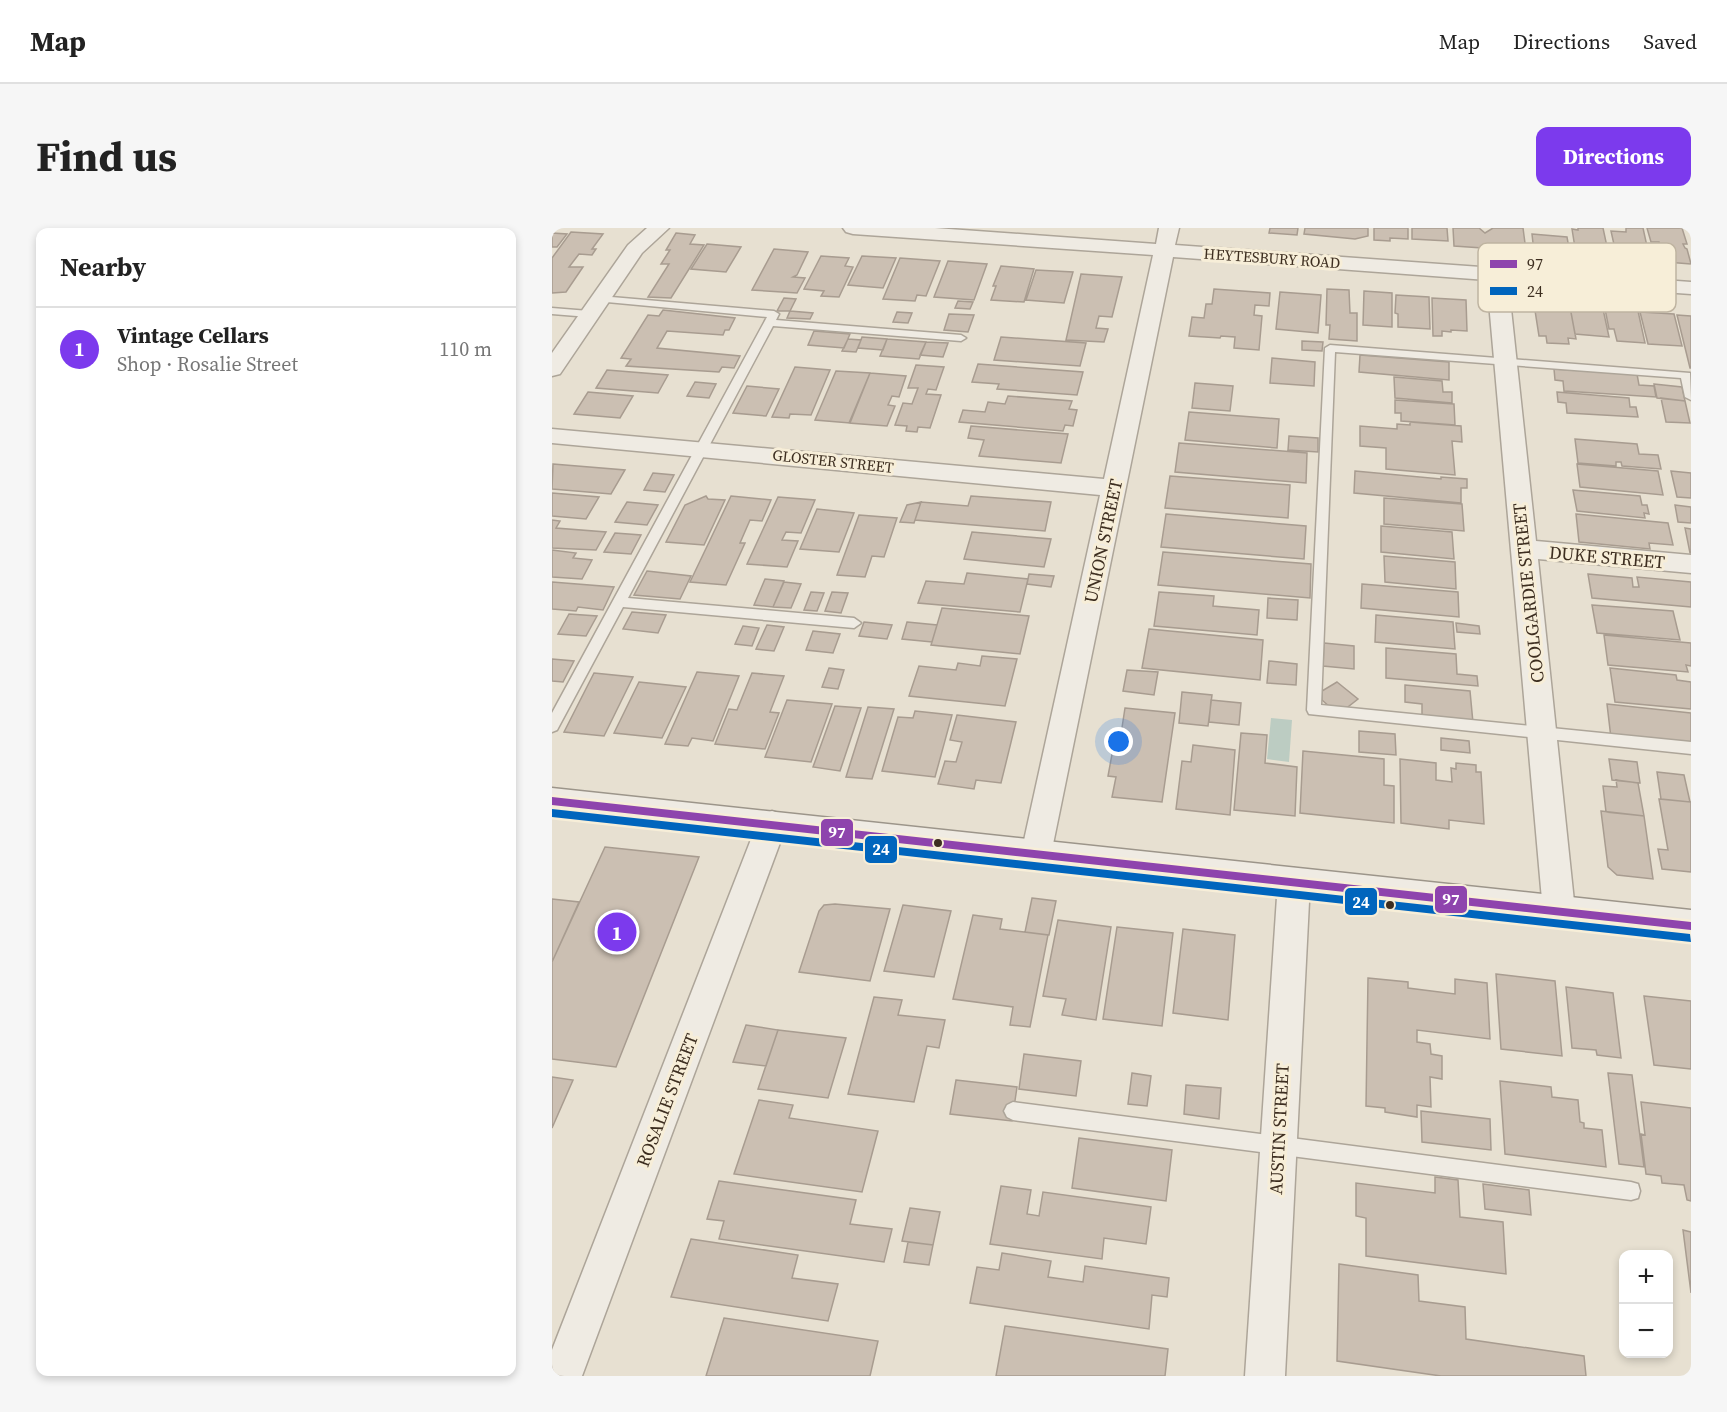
<!DOCTYPE html>
<html lang="en">
<head>
<meta charset="utf-8">
<style>
	:root { --surface:#fff; --page:#f6f6f6; --text:#222; --muted:#767676; --line:#e0e0e0; --accent:#7c3aed }
	body { margin:0; font-family:"Source Serif 4",serif; background:var(--page); color:var(--text) }
	.controls { position:absolute; right:18px; bottom:18px; display:grid; overflow:hidden; border-radius:12px; box-shadow:0 3px 9px #0003 }
	.controls button { width:54px; height:54px; display:grid; place-items:center; padding:0; border:0; border-bottom:2px solid var(--line); background:var(--surface); color:var(--text); font:30px sans-serif }
	.you { position:absolute; left:567px; top:514px; width:21px; height:21px; margin:-15px; border:4px solid #fff; border-radius:50%; background:#1a73e8; box-shadow:0 0 0 9px #1a73e833 }
	.badge { display:grid; place-items:center; width:39px; height:39px; border-radius:50%; background:var(--accent); color:#fff; font-size:20px; font-weight:700 }
	.pin { position:absolute; translate:-50% -50%; border:3px solid #fff; box-shadow:0 2px 6px #0006 }
	.list { margin:0; padding:0; list-style:none }
	h2 { display:flex; justify-content:space-between; align-items:center; height:78px; margin:0; padding:0 24px; font-size:26px }
	h2 small { font-size:20px; font-weight:400; color:var(--muted) }
	.list li { display:grid; grid-template-columns:39px 1fr auto; gap:18px; align-items:center; box-sizing:border-box; height:84px; padding:0 24px; border-top:2px solid var(--line) }
	.list b { display:block; font-size:22px; white-space:nowrap }
	.list p { margin:0; font-size:20px; white-space:nowrap; color:var(--muted) }
	.list em { font-size:20px; font-style:normal; color:var(--muted) }
	.map { position:relative; flex:none; width:1139px; height:1148px; overflow:hidden; border-radius:12px }
	header { display:flex; align-items:center; gap:36px; box-sizing:border-box; height:84px; padding:0 30px; background:var(--surface); border-bottom:2px solid var(--line) }
	header strong { font-size:28px }
	nav { display:flex; gap:33px; margin-inline-start:auto; font-size:21px }
	.intro { display:flex; align-items:center; justify-content:space-between; box-sizing:border-box; height:144px; padding:0 36px }
	h1 { margin:0; font-size:42px }
	.button { padding:15px 27px; border-radius:12px; background:var(--accent); color:#fff; font-size:21px; font-weight:700 }
	main { display:flex; gap:36px; padding:0 36px }
	aside { flex:1; background:var(--surface); border-radius:12px; box-shadow:0 3px 9px #0003 }
	.map>svg:first-child { display:block }
</style>
</head>
<body>
<header>
<strong>Map</strong>
<nav><a>Map</a><a>Directions</a><a>Saved</a></nav>
</header>
<div class="intro"><h1>Find us</h1><a class="button">Directions</a></div>
<main>
<aside>
<h2>Nearby<small></small></h2>
<ul class="list">
<li><span class="badge">1</span><div><b>Vintage Cellars</b><p>Shop · Rosalie Street</p></div><em>110 m</em></li>
</ul>
</aside>
<div class="map">
<svg width="1139" height="1148" viewBox="0 0 1139 1148">
	<rect width="100%" height="100%" fill="#e7e0d1"/>
	<!-- water -->
	<path fill="#bcccc2" d="M719 490 740 492 737 534 715 531Z"/>
	<!-- building -->
	<path fill="#cbbfb2" stroke="#a89c90" stroke-width="1.5" d="M718 0H746L745 7 717 5Z
		M753 0H816V8L803 11 752 6Z
		M822 0H856V11L838 10V13L822 12Z
		M860 0H895L896 13 860 11Z
		M901 0H927L933 5 941 0H971L974 23 902 18Z
		M1026 0H1051L1057 28 1024 26 1020 1 1026 2Z
		M1074 0H1091L1098 32 1065 30 1059 3 1074 4Z
		M1095 0H1130L1135 16H1131L1133 20 1135 21 1139 36 1102 33 1098 18 1108 19 1107 14H1099Z
		M19 4 51 6 40 21H44L40 27 27 26 17 39H31L14 64 0 65V30Z
		M0 5 15 6 5 19H0Z
		M124 5 143 7 138 16 152 17 119 70 96 69 117 36H109L118 22H114Z
		M980 6 1015 9 1018 26 982 24Z
		M155 16 189 19 174 44 139 41Z
		M222 21 256 24 245 47 241 49 253 50 245 65 200 62Z
		M269 28 297 30 293 38 301 39 287 69 269 68 272 63 252 61Z
		M310 28 344 30 331 60 296 57Z
		M348 30 388 33 374 68 365 67 363 73 331 71Z
		M396 33 435 36 422 72 382 69Z
		M449 38 482 41 472 74 439 72 444 58H441Z
		M484 42 521 44 512 75 474 72Z
		M529 46 570 49 560 89 547 88 544 100 556 101 552 114 514 112Z
		M662 61 718 65 717 78 703 77 702 87 710 88 707 122 682 120 683 109 669 108 668 110 637 108 640 89 652 90 654 76H660Z
		M775 61 797 62 798 85H805V113L777 111 778 97H774Z
		M812 63 840 65V99L811 97Z
		M728 64 769 67 766 105 724 101Z
		M844 67 877 69 878 101 846 99V86L843 85Z
		M232 70 244 71 238 83H225Z
		M880 70 914 72 915 103 899 102V104L890 103V108H881Z
		M406 73 421 74 418 81 403 80Z
		M982 76 1018 79 1024 111 1016 110 1017 116 995 115 994 108H987Z
		M1018 79 1051 81 1057 109 1023 106Z
		M1053 81 1086 83 1093 115 1065 113 1062 101H1057Z
		M111 82 183 90 177 102H173L171 107 115 103 105 120 188 128 182 140 170 139 167 144 74 138 79 131 69 130 96 87 107 88Z
		M238 83 261 85 258 91 235 90Z
		M345 84 360 85 356 95 341 94Z
		M1088 84 1122 86 1130 118 1096 116Z
		M397 86 422 87 416 104 392 102Z
		M1125 87 1139 88V140H1138Z
		M262 103 298 106 292 120 256 117Z
		M310 109 335 111 331 122 306 120Z
		M449 109 534 115 528 138 442 132Z
		M296 111 309 112 304 124 290 123Z
		M335 111 374 114 367 131 328 128Z
		M750 113 771 114 770 123 750 122Z
		M374 114 396 115 391 129 368 127Z
		M808 127 897 134V152L807 144Z
		M720 130 763 134 762 158 718 155Z
		M426 136 531 144 525 167 445 161 447 156 420 154Z
		M364 137 392 139 384 162 376 161 374 166 389 167 378 200 366 199 365 204 354 203 355 198 343 197 351 175 360 176 366 160H356Z
		M243 139 278 142 259 187 238 186 237 190 220 189Z
		M1002 141 1085 146 1087 157 1102 158 1104 169 1012 163 1011 153 1003 152Z
		M55 142 116 147 106 165 44 160Z
		M284 143 318 145 298 195 263 192Z
		M318 145 354 148 347 169 340 168 336 177 343 178 335 198 297 195Z
		M842 149 890 153 891 164H900V175L843 170Z
		M143 154 164 156 157 170 135 168Z
		M643 155 681 158 678 183 640 180Z
		M1102 156 1130 159 1133 173 1105 170Z
		M195 158 227 161 214 188 181 185Z
		M36 164 81 168 68 190 22 186Z
		M1005 164 1077 170 1078 179H1084L1086 189 1015 185 1014 175 1006 174Z
		M456 168 520 173 517 181 525 182 521 198 513 197 511 203 407 194 411 182 433 184 436 174 453 176Z
		M1109 170 1133 173 1138 195 1114 194Z
		M843 172 902 176 903 197 849 193V185H843Z
		M637 184 727 191 725 220 633 212Z
		M858 194 909 198 910 214 900 213 903 247 834 241V220L808 218V198L845 201V196L858 197Z
		M419 198 516 206 509 235 427 228 432 212 416 210Z
		M737 208 766 210V224L736 222Z
		M1023 211 1085 216 1087 226 1106 227 1109 241 1070 238 1069 234H1064V238L1026 235Z
		M627 215 755 225 754 255 623 244Z
		M1 236 73 242 59 266 0 261Z
		M1025 236 1106 243 1111 267 1028 259Z
		M803 243 889 251V249L915 251V260H909V275L802 265Z
		M1119 243 1139 245V270L1125 269Z
		M101 245 122 247 113 264 92 262Z
		M618 248 738 257 736 290 613 280Z
		M1021 262 1088 268 1090 277H1095L1097 286 1092 285 1093 290 1025 283Z
		M0 265 47 269 34 291 0 288Z
		M154 268 156 271 173 272 152 317 114 314 133 277Z
		M179 268 219 272 210 293 198 292 188 315H193L174 357 138 354Z
		M419 268 499 274 493 303 363 292 369 274 416 278Z
		M226 269 263 272 249 305 234 304 230 312 246 313 235 339 195 336Z
		M832 270 910 276 912 303 832 296Z
		M75 274 106 277 95 297 63 294Z
		M369 274 362 295 348 294 355 277Z
		M1123 277 1139 279V295L1126 294Z
		M265 281 302 285 287 324 248 321Z
		M614 286 754 298 752 331 609 319Z
		M1024 286 1116 295 1121 317 1097 315 1098 321 1027 314Z
		M307 287 345 290 332 329 320 328 313 349 285 347Z
		M0 292 8 293 4 300 54 304 44 322 0 320Z
		M829 298 900 304 902 331 829 324Z
		M1133 300 1139 301V325H1138Z
		M420 304 499 311 492 339 412 331Z
		M63 305 89 307 79 326 52 324Z
		M0 322 24 325 21 330 40 332 30 351 0 349Z
		M611 324 759 336 758 370 606 357Z
		M832 328 903 334 904 361 833 354Z
		M95 343 139 348 128 371 82 367Z
		M415 345 476 351 468 384 366 375 374 353 412 356Z
		M477 346 502 348 499 359 475 356Z
		M1036 346 1080 350 1081 359H1087L1085 349 1139 354V379L1040 370Z
		M213 351 232 353 221 379 202 377Z
		M0 354 62 359 51 382 26 379 24 383 0 381Z
		M232 354 249 356 239 380 221 379Z
		M810 356 906 364 907 389 809 380Z
		M259 364 272 365 265 383 252 382Z
		M280 364 296 365 289 385 273 383Z
		M607 364 662 368 661 378 707 382 705 407 602 398Z
		M716 370 746 372 745 392 715 390Z
		M1040 377 1121 383 1128 412 1045 405Z
		M390 380 477 388 468 426 379 417Z
		M80 384 114 387 106 405 71 401Z
		M17 386 45 388 34 408 6 406Z
		M824 387 901 394 903 421 823 414Z
		M312 394 340 397 335 411 307 408Z
		M355 394 385 397 380 414 350 411Z
		M904 395 927 398 928 406 905 404Z
		M215 397 232 399 222 423 204 421Z
		M191 398 207 400 200 418 183 416Z
		M597 401 711 412 708 452 590 440Z
		M261 403 288 406 281 425 254 422Z
		M1052 407 1139 415V438L1134 437 1136 444 1056 437Z
		M772 415 802 418V441L771 438Z
		M834 420 904 426 905 446 925 448 926 458 834 450Z
		M430 428 465 431 453 478 357 468 367 438 404 442 406 435 428 438Z
		M0 431 22 433 11 454 0 453Z
		M717 433 745 436 744 457 715 455Z
		M277 440 292 442 286 461 270 459Z
		M1058 440 1124 447 1125 452 1139 454V481L1063 474Z
		M575 442 606 444 602 467 571 463Z
		M145 444 187 448 161 513 140 510 136 518 113 516Z
		M42 445 81 449 52 508 12 504Z
		M200 445 232 448 218 484 227 485 213 521 163 516 177 481 185 482Z
		M87 454 134 459 110 510 62 505Z
		M785 454 806 471 792 482 779 480 770 472V463Z
		M853 457 918 463 921 495 870 490V476L853 474Z
		M630 464 660 467 656 498 627 495Z
		M235 472 280 476 259 534 213 529Z
		M659 472 689 475 687 497 657 494Z
		M1055 476 1139 485V518L1059 510Z
		M283 478 309 480 288 543 261 539Z
		M316 479 342 481 320 551 294 549Z
		M573 480 623 485 610 574 560 569 564 549 556 548 563 510 576 511V507L569 506Z
		M363 483 400 487 383 549 330 543 346 489 361 490Z
		M405 487 464 494 449 555 424 552 422 561 386 556 393 533 404 534 410 514 398 512Z
		M807 503 843 506 844 527 807 524Z
		M689 505 715 507 713 535 745 539 743 588 682 582Z
		M889 510 917 513 918 525 889 522Z
		M641 517 683 522 678 587 624 581 630 533 639 534Z
		M751 523 832 531V557L842 558V595L748 585Z
		M848 531 884 535V552L900 554 899 540 904 541V535L924 537V544H929L932 596 897 592V601L849 595Z
		M1057 531 1085 534 1088 555 1060 552Z
		M1105 544 1132 547 1138 574 1109 571Z
		M1064 552 1086 555 1092 588 1054 584 1051 558 1065 559Z
		M1107 571 1139 574V644L1110 641 1106 621 1116 622Z
		M1049 583 1092 588 1101 651 1065 647 1056 639Z
		M53 619 147 629 64 839 0 831V734Z
		M480 670 504 673 497 707 473 704Z
		M0 671 27 674 0 734Z
		M283 676 338 681 318 753 247 744 267 683 272 677Z
		M351 677 399 683 382 749 332 743Z
		M421 687 450 691 448 701 496 707 478 799 458 797 461 779 401 771Z
		M506 692 559 699 544 792 510 787 514 771 491 768Z
		M565 699 621 705 610 798 551 791Z
		M631 701 683 707 676 792 621 785Z
		M944 746 1003 753 1010 828 949 821Z
		M816 750 856 754V760L903 766V751L935 755 938 811 865 802V814L878 816 879 826 890 828V851L878 849 879 879 865 877V889L833 884V880L814 878Z
		M1014 759 1061 765 1069 830 1045 827 1044 822 1020 820Z
		M1092 768 1139 773V841L1102 837Z
		M322 769 350 772 346 787 393 792 387 820 375 818 362 874 296 866Z
		M194 797 226 802 214 838 181 834Z
		M226 802 294 810 276 870 206 861Z
		M472 826 529 833 524 868 467 861Z
		M580 845 599 848 595 878 576 876Z
		M1056 845 1080 847 1092 939 1067 936Z
		M0 849 21 852 0 900Z
		M404 852 465 859 460 893 398 886Z
		M948 853 999 859 1000 869 1026 872 1028 894 1032 895V900L1050 902 1054 939 953 926Z
		M634 857 669 860 667 891 632 886Z
		M207 872 241 877 237 890 326 903 310 964 182 946Z
		M1089 874 1139 880V973L1135 972 1132 957 1110 955 1109 948 1094 946 1089 906 1093 907Z
		M869 883 938 891 939 922 870 914Z
		M527 910 620 922 614 973 520 960Z
		M883 949 906 952 908 989 951 994 954 1046 814 1028V990L804 988V955L883 965Z
		M167 953 304 972 298 996 340 1001 332 1034 167 1011 172 993 155 991Z
		M931 956 977 962 979 987 933 981Z
		M449 958 479 962 475 986 487 988 491 964 599 979 594 1016 552 1010 550 1031 438 1016Z
		M358 980 388 984 381 1017 350 1013Z
		M1131 1002 1139 1004V1065Z
		M139 1011 246 1027 240 1050 286 1056 276 1093 119 1069Z
		M356 1014 381 1017 377 1037 352 1034Z
		M450 1025 499 1033 496 1049 531 1054 533 1038 617 1050 615 1069 600 1067 597 1101 418 1075 425 1039 447 1042Z
		M787 1036 866 1047 867 1073 913 1079 914 1111 1032 1128 1034 1148H889L785 1133Z
		M172 1090 326 1113 318 1148H154Z
		M453 1098 616 1121 613 1148H444Z"/>
	<g fill="none" stroke-linecap="round" stroke-linejoin="round">
		<defs>
			<path id="service" d="M48 68 222 83 227 86 224 92 409 107 414 110 409 113 221 98 76 370 302 390 309 395 302 400 71 379 5 502 0 504V485L215 89 44 73 43 71Z
				M0 80 37 83 42 86 37 89 0 86Z
				M778 117 1138 145 1139 172 1133 169 1129 150 783 124 769 477 1139 514V526L757 486 755 482 773 120Z
				M461 874 1079 954 1086 956 1088 963 1086 970 1079 972 461 892 455 889 452 883 455 877Z"/>
			<path id="minor" d="M95 0H117L90 25 8 146 0 148V125L76 17Z
				M291 0H383L604 16 607 0H627L623 17 1139 54V66L956 53 984 313 1139 327V345L986 331 1023 683 1018 693 1007 697 996 693 991 683 935 52 621 29 499 626 495 635 484 639 473 635 469 626 548 267 0 215V201L552 251 601 27 301 6 294 4Z
				M220 583 231 587 235 596 30 1148H0V1122L205 596 209 587Z
				M742 640 753 644 758 654 733 1148H693L726 654 731 644Z"/>
			<path id="secondary" d="M0 560 1139 682V714L0 586Z"/>
		</defs>
		<!-- service casing -->
		<use href="#service" stroke="#ada599" stroke-width="3"/>
		<!-- minor casing -->
		<use href="#minor" stroke="#ada599" stroke-width="3"/>
		<!-- secondary casing -->
		<use href="#secondary" stroke="#9c958a" stroke-width="3"/>
		<!-- service -->
		<use href="#service" fill="#efebe3" fill-rule="evenodd"/>
		<!-- minor -->
		<use href="#minor" fill="#efebe3" fill-rule="evenodd"/>
		<!-- secondary -->
		<use href="#secondary" fill="#efebe3" fill-rule="evenodd"/>
		<defs>
			<path id="bus-1" d="M0 569 1139 694V702L0 577Z"/>
			<path id="bus-2" d="M0 581 1138 706 1139 714 0 589Z"/>
		</defs>
		<!-- bus-1 casing -->
		<use href="#bus-1" stroke="#f7eed8" stroke-width="5"/>
		<!-- bus-2 casing -->
		<use href="#bus-2" stroke="#f7eed8" stroke-width="5"/>
		<!-- bus-1 -->
		<use href="#bus-1" fill="#8e44ad" fill-rule="evenodd"/>
		<!-- bus-2 -->
		<use href="#bus-2" fill="#0065bd" fill-rule="evenodd"/>
	</g>
	<!-- markers -->
	<g fill="#3d2e20" stroke="#f7eed8" stroke-width="2">
		<circle cx="386" cy="615" r="5"/>
		<circle cx="838" cy="677" r="5"/>
	</g>
	<g text-anchor="middle" dominant-baseline="central" stroke-width="6" stroke-linejoin="round" paint-order="stroke">
		<!-- far-street labels -->
		<g font-size="15" fill="#3d2e20" stroke="#f7eed8">
			<text transform="translate(720 30) rotate(4)">HEYTESBURY ROAD</text>
			<text transform="translate(281 233) rotate(6)">GLOSTER STREET</text>
		</g>
		<!-- street labels -->
		<g font-size="18" fill="#3d2e20" stroke="#f7eed8">
			<text transform="translate(551 313) rotate(-78)">UNION STREET</text>
			<text transform="translate(1055 329) rotate(5)">DUKE STREET</text>
			<text transform="translate(976 365) rotate(-96)">COOLGARDIE STREET</text>
			<text transform="translate(115 872) rotate(-69)">ROSALIE STREET</text>
			<text transform="translate(727 901) rotate(-87)">AUSTIN STREET</text>
		</g>
	</g>
	<!-- legend -->
	<rect x="926" y="15" width="198" height="69" rx="9" fill="#f7eed8" stroke="#bfb4a1" stroke-width="1.5"/>
	<rect x="938" y="32" width="27" height="8" fill="#8e44ad"/>
	<rect x="938" y="59" width="27" height="8" fill="#0065bd"/>
	<g font-size="16" fill="#3d2e20">
		<text x="975" y="42">97</text>
		<text x="975" y="69">24</text>
	</g>
	<g stroke="#f7eed8" stroke-width="2">
		<rect x="268" y="590" width="34" height="29" rx="6" fill="#8e44ad"/>
		<rect x="312" y="607" width="34" height="29" rx="6" fill="#0065bd"/>
		<rect x="882" y="657" width="34" height="29" rx="6" fill="#8e44ad"/>
		<rect x="792" y="659" width="34" height="29" rx="6" fill="#0065bd"/>
	</g>
	<g font-size="16" text-anchor="middle" font-weight="bold" fill="#fff">
		<text x="285" y="610">97</text>
		<text x="329" y="627">24</text>
		<text x="899" y="677">97</text>
		<text x="809" y="680">24</text>
	</g>
</svg>
<div class="controls">
<button>+</button>
<button>−</button>
</div>
<div class="you"></div>
<div class="pin badge" style="left:65px;top:704px">1</div>
</div>
</main>
</body>
</html>
